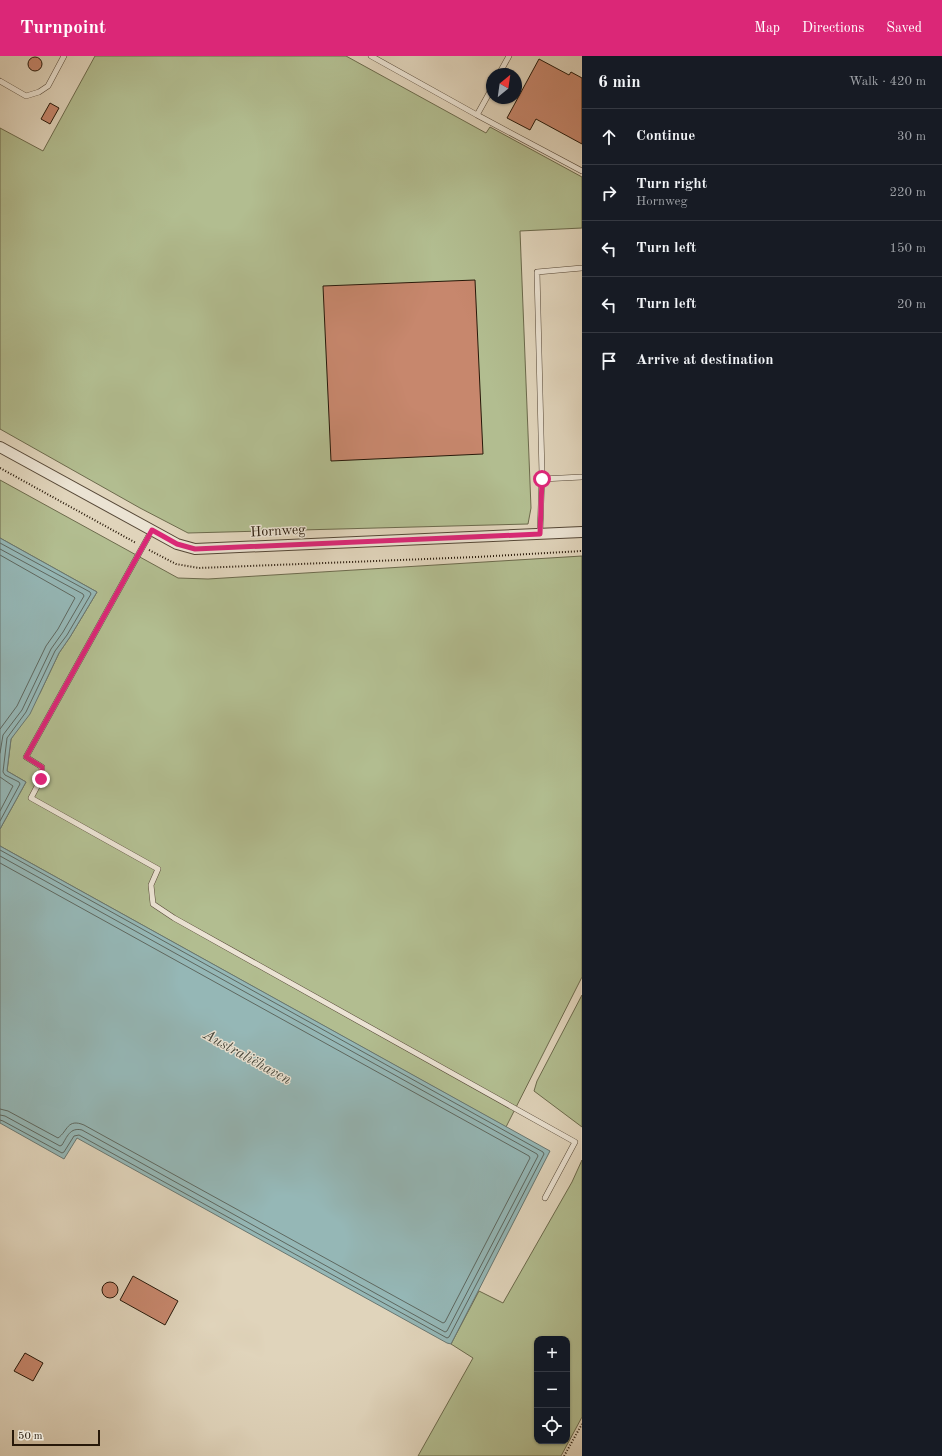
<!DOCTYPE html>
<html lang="en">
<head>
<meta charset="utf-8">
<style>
	:root { --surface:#171b24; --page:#20242c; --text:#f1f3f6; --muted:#9ea1a6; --line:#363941; --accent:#db2777 }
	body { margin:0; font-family:"Old Standard TT",serif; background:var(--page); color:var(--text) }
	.controls { position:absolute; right:12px; bottom:12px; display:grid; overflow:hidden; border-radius:8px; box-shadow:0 1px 3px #0004 }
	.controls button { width:36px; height:36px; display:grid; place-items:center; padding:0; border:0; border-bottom:1px solid var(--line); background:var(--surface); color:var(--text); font:20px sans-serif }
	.compass { position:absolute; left:486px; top:12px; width:36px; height:36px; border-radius:50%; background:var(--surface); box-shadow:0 1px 3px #0004; rotate:29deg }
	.scale { position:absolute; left:12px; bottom:10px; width:88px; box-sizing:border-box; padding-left:4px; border:2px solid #271809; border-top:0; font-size:11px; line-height:14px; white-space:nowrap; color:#271809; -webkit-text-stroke:3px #ebe3d3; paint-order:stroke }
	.stop { position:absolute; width:12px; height:12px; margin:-9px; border:3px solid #db2777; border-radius:50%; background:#fff }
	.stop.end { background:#db2777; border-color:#fff; box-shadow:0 1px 4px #0008 }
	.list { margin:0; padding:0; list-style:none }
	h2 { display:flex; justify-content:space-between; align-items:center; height:52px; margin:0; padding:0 16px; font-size:17px }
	h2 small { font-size:13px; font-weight:400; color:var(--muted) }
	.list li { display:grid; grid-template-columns:26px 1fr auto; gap:12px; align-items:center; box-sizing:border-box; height:56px; padding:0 16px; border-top:1px solid var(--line) }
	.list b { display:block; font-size:15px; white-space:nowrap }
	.list p { margin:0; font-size:13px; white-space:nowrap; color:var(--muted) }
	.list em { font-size:13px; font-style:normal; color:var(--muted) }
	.icon { flex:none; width:22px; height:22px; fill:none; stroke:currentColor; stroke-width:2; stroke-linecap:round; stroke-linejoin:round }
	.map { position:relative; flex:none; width:582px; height:1400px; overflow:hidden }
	header { display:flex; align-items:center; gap:24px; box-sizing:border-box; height:56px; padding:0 20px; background:var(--accent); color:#fff }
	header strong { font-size:19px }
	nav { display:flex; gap:22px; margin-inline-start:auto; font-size:14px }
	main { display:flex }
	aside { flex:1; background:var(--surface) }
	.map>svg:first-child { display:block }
</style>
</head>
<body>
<header>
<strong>Turnpoint</strong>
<nav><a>Map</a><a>Directions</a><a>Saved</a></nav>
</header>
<main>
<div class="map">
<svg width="582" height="1400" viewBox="0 0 582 1400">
	<rect width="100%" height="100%" fill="#e0d4bb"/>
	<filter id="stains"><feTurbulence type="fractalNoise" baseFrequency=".005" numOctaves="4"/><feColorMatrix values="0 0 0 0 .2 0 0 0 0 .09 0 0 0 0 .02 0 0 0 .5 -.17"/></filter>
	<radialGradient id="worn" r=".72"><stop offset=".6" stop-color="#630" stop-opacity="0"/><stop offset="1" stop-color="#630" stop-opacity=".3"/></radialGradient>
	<!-- green -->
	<path fill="#b2bd90" stroke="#6c6a4c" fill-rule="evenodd" d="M95 0H346L486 77 490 71 582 121V172L520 175 531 452 528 468 188 477 140 452 0 373V72L43 95Z
		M0 424 178 522 208 523 582 500V921L506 1071 0 790V773L26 726 7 715 11 683 40 637 59 597 70 581 97 536 0 482Z
		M582 939V1071L534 1035 537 1025Z
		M582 1104V1361L561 1400H418L473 1302 451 1288 479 1235 503 1247 572 1126ZM537 1283H567V1385H537Z"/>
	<!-- water -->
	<path fill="#95b7b6" stroke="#697771" d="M0 482 97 536 70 581 59 597 30 658 11 683 7 715 26 726 0 773Z
		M0 790 550 1095 451 1288 447 1287 77 1082 64 1103 0 1067Z"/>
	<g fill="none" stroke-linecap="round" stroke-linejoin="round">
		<!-- shore -->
		<path stroke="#5e6860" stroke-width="1" d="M0 487 90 536 91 538 67 579 55 595 26 656 7 682 3 716 5 719 19 726 20 728 0 765
			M0 493 83 538 84 540 63 576 51 593 22 654 3 679 0 697
			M0 499 74 541 75 542 58 573 46 590 17 650 0 673
			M0 721 13 730 0 755
			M0 794 543 1096 544 1098 449 1281 447 1282 79 1079 74 1080 64 1096 62 1097 3 1065 0 1064
			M0 800 537 1098 538 1100 447 1275 445 1276 82 1074C70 1071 67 1081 62 1089L60 1090 5 1060 0 1059
			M0 807 529 1100 530 1102 445 1266 443 1267 84 1069C67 1062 68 1075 58 1082L8 1055 0 1053"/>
	</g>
	<!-- building -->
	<path fill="#c7876d" stroke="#271809" d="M28 8a7 7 0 1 1 14 0a7 7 0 1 1-14 0Z
		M539 3 569 19 571 16 582 22V88L536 63 530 74 507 62Z
		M50 47 59 52 50 68 41 63Z
		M475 224 483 398 331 405 323 230Z
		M133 1220 178 1245 165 1269 120 1244Z
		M102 1234a8 8 0 1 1 16 0a8 8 0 1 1-16 0Z
		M25 1297 43 1307 33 1325 14 1315Z"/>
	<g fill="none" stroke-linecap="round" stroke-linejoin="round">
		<defs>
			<path id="lane" d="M371 0 477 59 492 32
				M499 18 509 0
				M0 25 26 40 39 36 48 30 64 0
				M477 59 582 115
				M542 423 582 421
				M152 474 26 701 42 711 41 723 31 742 158 813 151 829 153 848 174 862 575 1086 545 1142
				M540 478 542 418 537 216 582 212"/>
			<path id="street" d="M0 391 177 488 195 493 582 476"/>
		</defs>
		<!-- lane casing -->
		<use href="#lane" stroke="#554736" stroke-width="6"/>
		<!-- street casing -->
		<use href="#street" stroke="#554736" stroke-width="12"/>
		<!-- path -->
		<path stroke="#271809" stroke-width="2" stroke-dasharray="1 2" stroke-linecap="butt" d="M0 412 136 487
			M149 494 176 508 199 512 476 501 582 495
			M564 1400 582 1368"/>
		<!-- lane -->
		<use href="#lane" stroke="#ebe3d3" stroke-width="5"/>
		<!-- street -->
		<use href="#street" stroke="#ebe3d3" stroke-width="10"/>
	</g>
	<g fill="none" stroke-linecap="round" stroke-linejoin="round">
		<!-- route -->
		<path stroke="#db2777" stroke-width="5" d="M41 723 42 711 26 701 152 474 177 488 195 493 540 478 542 423"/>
	</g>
	<g text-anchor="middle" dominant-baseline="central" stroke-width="3" stroke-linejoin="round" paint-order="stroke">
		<!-- street labels -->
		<g font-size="14" fill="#271809" stroke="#ebe3d3">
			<text transform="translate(278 475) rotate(-3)">Hornweg</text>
		</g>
		<!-- water labels -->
		<g font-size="15" font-style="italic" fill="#48483d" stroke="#ebe3d3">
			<text transform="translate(247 1002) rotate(29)">Australiëhaven</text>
		</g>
	</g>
	<rect width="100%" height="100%" filter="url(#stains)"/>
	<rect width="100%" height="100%" fill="url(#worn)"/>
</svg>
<div class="controls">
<button>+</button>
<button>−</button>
<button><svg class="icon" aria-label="locate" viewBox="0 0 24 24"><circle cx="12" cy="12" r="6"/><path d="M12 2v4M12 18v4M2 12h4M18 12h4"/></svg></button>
</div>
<svg class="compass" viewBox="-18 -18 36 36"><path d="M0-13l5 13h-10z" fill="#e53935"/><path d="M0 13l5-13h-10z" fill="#9ea1a6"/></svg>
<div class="scale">50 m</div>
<div class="stop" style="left:542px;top:423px"></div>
<div class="stop end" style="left:41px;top:723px"></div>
</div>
<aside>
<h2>6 min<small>Walk · 420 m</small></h2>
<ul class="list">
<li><svg class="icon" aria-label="ahead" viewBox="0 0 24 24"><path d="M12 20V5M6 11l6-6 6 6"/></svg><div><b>Continue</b></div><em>30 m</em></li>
<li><svg class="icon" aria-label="right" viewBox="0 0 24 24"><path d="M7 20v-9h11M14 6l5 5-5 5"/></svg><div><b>Turn right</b><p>Hornweg</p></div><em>220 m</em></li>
<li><svg class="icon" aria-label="left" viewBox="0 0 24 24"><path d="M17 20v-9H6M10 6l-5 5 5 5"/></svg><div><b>Turn left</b></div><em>150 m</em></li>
<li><svg class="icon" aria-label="left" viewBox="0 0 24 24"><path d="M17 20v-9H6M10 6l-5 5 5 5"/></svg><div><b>Turn left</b></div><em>20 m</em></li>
<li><svg class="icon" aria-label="arrive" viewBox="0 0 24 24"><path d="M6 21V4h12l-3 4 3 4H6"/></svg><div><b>Arrive at destination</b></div></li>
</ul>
</aside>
</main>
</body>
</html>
